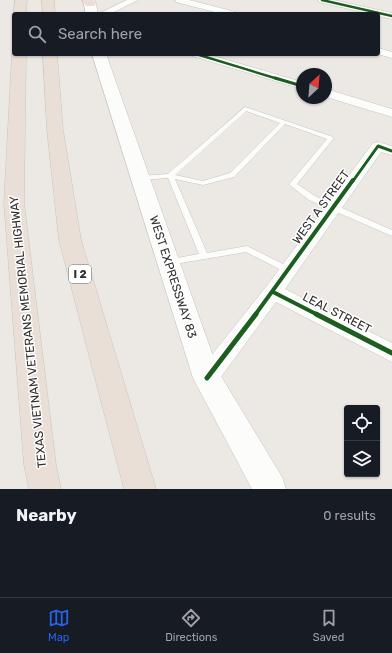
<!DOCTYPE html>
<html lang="en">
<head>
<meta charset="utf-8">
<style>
	:root { --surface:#171b24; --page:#20242c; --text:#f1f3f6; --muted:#9ea1a6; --line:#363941; --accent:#2563eb }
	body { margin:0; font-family:Rubik,sans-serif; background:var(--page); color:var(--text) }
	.controls { position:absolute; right:12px; bottom:12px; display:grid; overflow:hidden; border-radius:4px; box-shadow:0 1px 3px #0004 }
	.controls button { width:36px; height:36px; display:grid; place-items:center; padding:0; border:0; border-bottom:1px solid var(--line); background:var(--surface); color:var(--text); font:20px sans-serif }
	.compass { position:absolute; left:296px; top:68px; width:36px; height:36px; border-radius:50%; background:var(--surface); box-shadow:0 1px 3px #0004; rotate:26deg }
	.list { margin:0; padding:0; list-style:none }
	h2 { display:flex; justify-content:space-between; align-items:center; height:52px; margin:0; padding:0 16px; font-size:17px }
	h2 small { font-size:13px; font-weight:400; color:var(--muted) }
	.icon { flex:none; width:22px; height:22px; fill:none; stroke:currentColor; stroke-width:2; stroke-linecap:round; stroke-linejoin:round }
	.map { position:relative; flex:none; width:392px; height:489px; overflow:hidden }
	.search { position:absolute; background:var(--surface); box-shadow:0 1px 3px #0004; left:12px; right:12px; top:12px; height:44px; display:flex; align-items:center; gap:10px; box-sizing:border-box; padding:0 14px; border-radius:4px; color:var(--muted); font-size:15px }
	.sheet { height:108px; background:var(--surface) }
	nav { display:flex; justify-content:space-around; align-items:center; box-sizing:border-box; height:56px; border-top:1px solid var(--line); background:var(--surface); font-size:11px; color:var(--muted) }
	nav a { display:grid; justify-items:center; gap:2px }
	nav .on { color:var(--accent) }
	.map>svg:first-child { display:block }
</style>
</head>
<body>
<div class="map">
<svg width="392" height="489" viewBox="0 0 392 489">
	<rect width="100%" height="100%" fill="#ece8e4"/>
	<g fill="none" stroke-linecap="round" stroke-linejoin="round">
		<defs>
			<path id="lane" d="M245 107 333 137V139L297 184 315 196 392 230V236L309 200 291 186 289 184 291 182 327 139 285 124 234 177 203 185 175 179 207 253 247 246 291 268 292 270 291 272H285L246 252 169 265 166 264 165 262 166 260 199 254 168 178 140 180 137 178 140 176 168 174ZM246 111 280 123 230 173 203 181 175 175Z"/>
			<path id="street" d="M127 0H138L110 14H98Z
				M175 0H189L236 12 238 14H222L176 2Z
				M318 0H334L392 13V19L378 16V14H371L319 2Z
				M378 48 392 52V58L377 54Z
				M191 54H207L302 82V89L192 56Z
				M326 89 392 109V117L326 97Z
				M378 142 392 146V155L381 152 285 289 392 343V362L276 302 215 385 207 388 199 385 196 378 199 371 266 287 373 143Z"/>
			<path id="secondary" d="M83 0H95L98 14H86Z
				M92 54H106L219 373 282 477 286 489H252L193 378Z"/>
			<path id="highway" d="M15 0H27L26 14H14Z
				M42 0H54L55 14H43Z
				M82 0H94L96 4 94 6H86Z
				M14 51V54H26L24 203 56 465 61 489H29L24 465 4 203 12 54Z
				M43 54H57L63 130 81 240 156 489H124L59 240 47 130Z"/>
		</defs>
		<!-- lane casing -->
		<use href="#lane" stroke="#c5c4c5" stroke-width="1"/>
		<!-- street casing -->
		<use href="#street" stroke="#c5c4c5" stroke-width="1"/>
		<!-- secondary casing -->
		<use href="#secondary" stroke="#c5c4c5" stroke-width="1"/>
		<!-- highway casing -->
		<use href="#highway" stroke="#c6c5c4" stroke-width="1"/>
		<!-- lane -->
		<use href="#lane" fill="#fcfcfb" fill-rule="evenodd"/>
		<!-- street -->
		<use href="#street" fill="#fcfcfb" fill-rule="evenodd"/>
		<!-- secondary -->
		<use href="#secondary" fill="#fcfcfb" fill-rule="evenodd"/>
		<!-- highway -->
		<use href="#highway" fill="#eadfd6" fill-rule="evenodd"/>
		<defs>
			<path id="cycleway-far3" d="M322 0 392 16
				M196 54 278 79"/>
			<path id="cycleway-far2" d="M275 78 302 86
				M353 181 378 146 392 151"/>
			<path id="cycleway-far1" d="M273 292 318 315
				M255 315 353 180"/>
			<path id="cycleway" d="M316 314 392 353
				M207 378 256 314"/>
		</defs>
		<!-- cycleway-far3 casing -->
		<use href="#cycleway-far3" stroke="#fff" stroke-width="4"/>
		<!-- cycleway-far2 casing -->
		<use href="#cycleway-far2" stroke="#fff" stroke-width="5"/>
		<!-- cycleway-far1 casing -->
		<use href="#cycleway-far1" stroke="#fff" stroke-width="6"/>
		<!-- cycleway casing -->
		<use href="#cycleway" stroke="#fff" stroke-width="8"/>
		<!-- cycleway-far3 -->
		<use href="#cycleway-far3" stroke="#1b5e20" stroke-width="2.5"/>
		<!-- cycleway-far2 -->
		<use href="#cycleway-far2" stroke="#1b5e20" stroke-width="3"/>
		<!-- cycleway-far1 -->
		<use href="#cycleway-far1" stroke="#1b5e20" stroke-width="4"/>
		<!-- cycleway -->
		<use href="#cycleway" stroke="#1b5e20" stroke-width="5"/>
	</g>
	<g text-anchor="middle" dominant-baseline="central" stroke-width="3" stroke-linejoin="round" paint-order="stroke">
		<!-- shield labels -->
		<rect fill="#fff" stroke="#6d6d6d" stroke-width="1" x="69" y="265" width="22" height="18" rx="3"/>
		<g font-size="11" font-weight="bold" fill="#2e2e2e">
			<text x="80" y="274">I 2</text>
		</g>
		<!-- street labels -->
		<g font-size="12" fill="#2e2e2e" stroke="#fff">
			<text transform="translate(321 207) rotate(-54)">WEST A STREET</text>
			<text transform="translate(173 277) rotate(72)">WEST EXPRESSWAY 83</text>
			<text transform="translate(337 313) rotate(27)">LEAL STREET</text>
			<text transform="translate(28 332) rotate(-96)">TEXAS VIETNAM VETERANS MEMORIAL HIGHWAY</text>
		</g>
	</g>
</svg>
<div class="controls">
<button><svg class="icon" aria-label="locate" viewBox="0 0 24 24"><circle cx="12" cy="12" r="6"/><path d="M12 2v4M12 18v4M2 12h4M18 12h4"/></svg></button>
<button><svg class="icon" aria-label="layers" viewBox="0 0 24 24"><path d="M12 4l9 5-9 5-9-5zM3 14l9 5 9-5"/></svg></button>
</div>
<svg class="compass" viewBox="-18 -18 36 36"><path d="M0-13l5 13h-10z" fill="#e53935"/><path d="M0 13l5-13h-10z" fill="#9ea1a6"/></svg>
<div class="search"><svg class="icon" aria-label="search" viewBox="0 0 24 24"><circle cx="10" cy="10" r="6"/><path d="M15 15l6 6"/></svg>Search here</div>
</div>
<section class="sheet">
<h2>Nearby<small>0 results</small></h2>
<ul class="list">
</ul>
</section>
<nav>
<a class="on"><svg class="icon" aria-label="map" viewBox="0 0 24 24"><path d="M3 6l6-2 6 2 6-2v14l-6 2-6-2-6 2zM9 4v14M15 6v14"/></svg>Map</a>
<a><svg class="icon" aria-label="directions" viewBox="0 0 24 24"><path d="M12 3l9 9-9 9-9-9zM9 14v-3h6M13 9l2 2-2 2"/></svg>Directions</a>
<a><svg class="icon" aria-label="saved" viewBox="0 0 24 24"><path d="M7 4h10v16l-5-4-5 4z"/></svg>Saved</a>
</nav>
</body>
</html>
